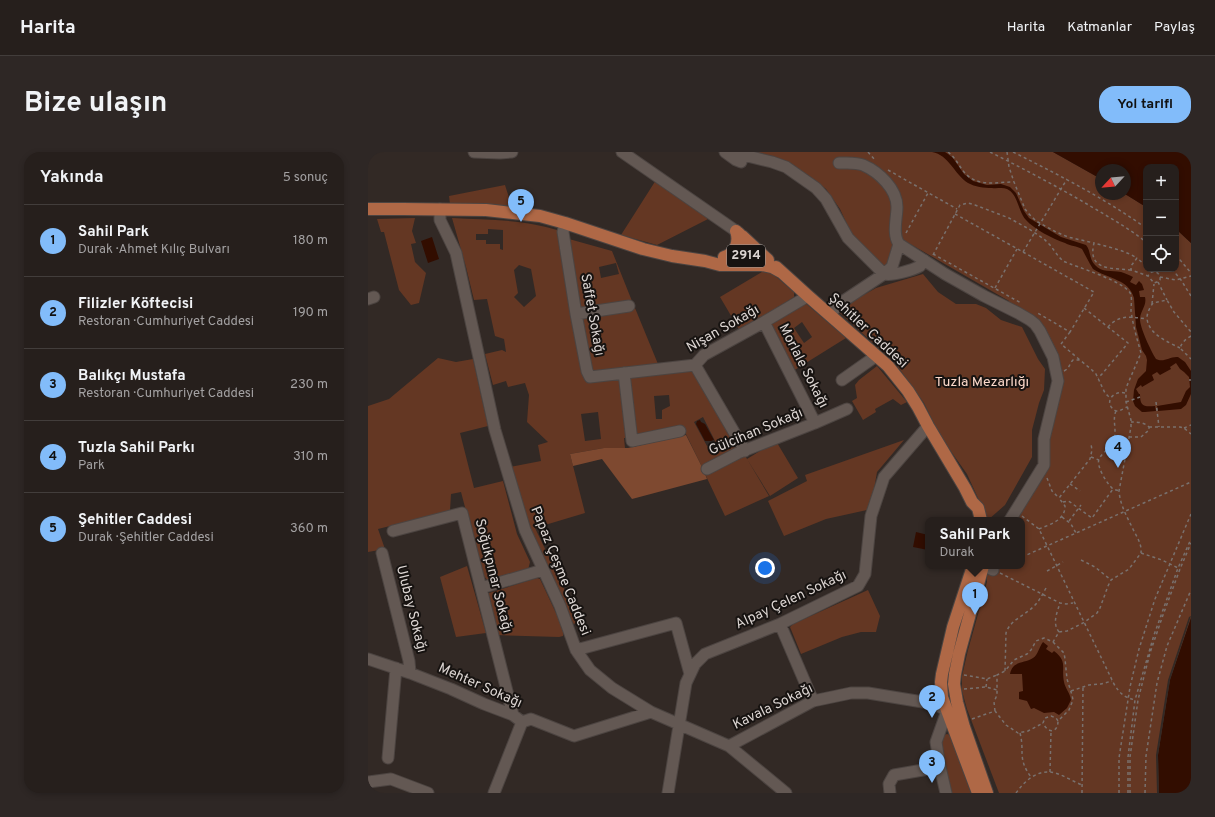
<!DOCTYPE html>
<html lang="tr">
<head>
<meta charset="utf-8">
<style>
	:root { --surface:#261f1c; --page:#2e2725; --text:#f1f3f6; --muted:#a4a2a3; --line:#423d3b; --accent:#82bcfa }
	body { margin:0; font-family:Overpass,sans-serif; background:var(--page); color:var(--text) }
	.controls { position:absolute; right:12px; top:12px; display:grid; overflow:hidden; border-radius:8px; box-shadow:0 2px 6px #0003 }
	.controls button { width:36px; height:36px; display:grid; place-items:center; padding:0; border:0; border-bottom:1px solid var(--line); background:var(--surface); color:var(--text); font:20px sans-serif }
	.compass { position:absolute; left:727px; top:12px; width:36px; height:36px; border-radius:50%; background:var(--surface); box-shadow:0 2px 6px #0003; rotate:244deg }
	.you { position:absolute; left:397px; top:416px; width:14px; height:14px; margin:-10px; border:3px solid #fff; border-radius:50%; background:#1a73e8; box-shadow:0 0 0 6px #1a73e833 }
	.badge { display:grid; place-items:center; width:26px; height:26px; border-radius:50%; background:var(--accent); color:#111; font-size:13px; font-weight:700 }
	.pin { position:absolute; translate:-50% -33px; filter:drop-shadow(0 1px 2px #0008) }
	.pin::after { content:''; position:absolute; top:21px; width:14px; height:12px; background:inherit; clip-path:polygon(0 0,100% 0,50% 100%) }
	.popup { position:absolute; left:557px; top:365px; width:100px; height:52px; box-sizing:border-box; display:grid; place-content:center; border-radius:8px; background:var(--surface); filter:drop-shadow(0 1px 3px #0005); font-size:13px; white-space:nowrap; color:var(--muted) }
	.popup b { font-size:15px; color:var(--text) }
	.popup::after { content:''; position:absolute; left:50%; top:100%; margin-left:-8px; border:8px solid transparent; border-top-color:var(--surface) }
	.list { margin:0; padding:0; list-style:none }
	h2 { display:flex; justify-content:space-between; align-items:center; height:52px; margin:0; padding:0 16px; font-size:17px }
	h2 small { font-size:13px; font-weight:400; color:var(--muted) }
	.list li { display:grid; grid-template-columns:26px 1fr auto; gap:12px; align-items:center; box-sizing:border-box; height:72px; padding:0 16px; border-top:1px solid var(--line) }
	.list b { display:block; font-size:15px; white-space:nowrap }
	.list p { margin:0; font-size:13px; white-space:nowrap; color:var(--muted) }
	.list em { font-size:13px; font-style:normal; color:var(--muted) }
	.icon { flex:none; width:22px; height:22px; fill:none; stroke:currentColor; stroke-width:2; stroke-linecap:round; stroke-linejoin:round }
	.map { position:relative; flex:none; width:823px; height:641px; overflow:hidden; border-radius:16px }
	header { display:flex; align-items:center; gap:24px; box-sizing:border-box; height:56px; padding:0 20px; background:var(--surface); border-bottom:1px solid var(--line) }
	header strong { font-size:19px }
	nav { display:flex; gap:22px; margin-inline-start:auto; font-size:14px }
	.intro { display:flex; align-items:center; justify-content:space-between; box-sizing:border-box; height:96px; padding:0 24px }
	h1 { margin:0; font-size:28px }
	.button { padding:10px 18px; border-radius:16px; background:var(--accent); color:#111; font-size:14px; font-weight:700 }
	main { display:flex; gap:24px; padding:0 24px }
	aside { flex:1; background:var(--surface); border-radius:16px; box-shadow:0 2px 6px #0003 }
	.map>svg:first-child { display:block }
</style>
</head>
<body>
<header>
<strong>Harita</strong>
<nav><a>Harita</a><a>Katmanlar</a><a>Paylaş</a></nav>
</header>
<div class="intro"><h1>Bize ulaşın</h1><a class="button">Yol tarifi</a></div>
<main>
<aside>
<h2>Yakında<small>5 sonuç</small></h2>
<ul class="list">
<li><span class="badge">1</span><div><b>Sahil Park</b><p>Durak · Ahmet Kılıç Bulvarı</p></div><em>180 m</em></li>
<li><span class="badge">2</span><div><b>Filizler Köftecisi</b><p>Restoran · Cumhuriyet Caddesi</p></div><em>190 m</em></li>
<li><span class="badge">3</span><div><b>Balıkçı Mustafa</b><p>Restoran · Cumhuriyet Caddesi</p></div><em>230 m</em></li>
<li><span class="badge">4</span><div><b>Tuzla Sahil Parkı</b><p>Park</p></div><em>310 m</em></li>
<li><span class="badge">5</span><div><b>Şehitler Caddesi</b><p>Durak · Şehitler Caddesi</p></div><em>360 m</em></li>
</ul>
</aside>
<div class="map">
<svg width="823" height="641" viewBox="0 0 823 641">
	<rect width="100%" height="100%" fill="#322925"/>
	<!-- green -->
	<path fill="#643723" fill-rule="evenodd" d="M370 0H685L733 27V42H757L778 55V117H808V77L823 91V466L802 528 790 603 791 641H631L599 557 594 539V524L600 498 619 430V414H654V368H649L664 339 678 308 691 229 675 180 639 152 641 149 537 89 527 90 525 107 517 115 485 85 472 57 458 37 440 23 418 12Z
		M288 28 342 66 289 93 253 83Z
		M137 33 144 55 82 52 81 44Z
		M47 66 44 79 48 91 43 92 47 110 58 121 51 151 43 153 31 138 16 80H13L9 67Z
		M84 66C118 68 155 67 189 78L206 179 215 224 218 230 254 226 260 286H256L257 296H236L202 302 217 361 167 376 202 449 210 471 204 472 161 378 142 315 173 309 170 293 180 290 159 270 161 243 157 231 140 235 138 229 125 233 117 202 134 198 138 200 136 187 127 184 119 147 106 148 98 115ZM120 77 135 78V98L132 97V92H118V88H108V82H120ZM151 113 163 117 168 144 156 155 146 145 150 141 146 118ZM230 260 233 287 217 289 213 262Z
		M201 87 244 99 264 149 213 156ZM248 111 251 122 233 126 231 115Z
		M399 117 426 140V145L372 179 352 145Z
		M555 122 570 140 588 152H608L618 156 633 168 654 175 670 207 677 217 676 238 671 251 664 278V305L637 353 620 368 599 322 572 284 556 251 527 211 472 161 478 153 508 136Z
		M435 149 478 186 425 219 399 170ZM434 170 444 185 436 191 426 176Z
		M267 156 290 212 223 220 213 164Z
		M70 206 88 210 105 207 120 274 92 281 106 336 135 329 149 382 162 410 160 418 120 429 115 423 93 340 83 342 82 359 10 377 17 397 0 400V254L21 247Z
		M509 214 539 250 533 253 525 247 507 257 508 260 495 268 484 249 489 246 487 233 491 228Z
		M326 216 370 293 366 300 334 315 315 276 268 286 260 224ZM301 243 302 254 294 258V267H288L286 244ZM335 265 347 289 339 294 326 270Z
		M536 288 509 320 503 355 499 358 458 367 416 384 400 349 439 329 437 323Z
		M408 289 430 326 402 344 379 307Z
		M376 302 401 344 357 364 337 322 372 303Z
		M99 414 118 481 88 485 72 425Z
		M169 426 172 427 196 478 195 484 191 485 128 483 118 445 121 441Z
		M500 438 512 464 508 480H493L474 485 433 502 422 475 425 472Z
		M579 582 582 583 603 641H583L573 587 574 584Z"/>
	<!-- forest -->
	<path fill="#7e4930" d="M318 283 334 315 339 327 264 347 234 307 205 314 202 302 236 296H260Z"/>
	<!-- water -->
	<path fill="#320d00" d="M564 0H577L580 2 585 6 596 22 605 29 619 33 633 32 642 35 648 41 656 59 661 66 693 85 718 93C723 99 721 107 727 113 734 121 743 118 753 120 757 121 761 123 765 125L762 130 768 133 771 129 774 132 776 138 771 139 772 145H777C779 153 773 158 772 166 771 174 783 199 788 207 796 211 802 204 810 205L817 210 823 219V242L818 253 813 257 790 259 789 254 813 250 818 239 822 235 821 225 816 220 812 217 808 211 802 215 803 217 792 223 789 220 784 223 786 228 774 235 773 233 768 237 771 242H772C772 254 775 255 787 254L788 259 777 260H774L767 254 765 249 766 238 770 227 778 219 779 208 778 204 774 198 768 175 766 146C761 127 740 127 725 117L722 112 714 97C709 94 702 94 697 91 685 87 666 77 658 68 650 59 650 42 639 37 634 35 629 37 624 36 616 36 607 35 600 31 586 22 581 3 564 0Z
		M685 0H823V91L808 77V15H778V55L757 42V18H733V27Z
		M64 85 71 107 60 111 53 89Z
		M332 268 333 270 337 272 346 288 343 289H337L328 272 329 269Z
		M548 380 560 383V398L545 395Z
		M823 466V641H791L790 603 802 528Z
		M675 490 680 494 678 497 684 501 686 499C700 510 693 515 696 530 697 536 702 541 703 548L699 556 691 563 686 560 676 561 666 556 663 557 659 549 651 547V540L655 539 654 522H642C645 508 656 512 665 506 670 503 671 495 675 490Z"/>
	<!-- pier -->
	<path fill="#322925" d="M823 464 802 528 790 603 791 641H789L788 603 800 528 821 465Z"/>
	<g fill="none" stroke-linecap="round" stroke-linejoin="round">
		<defs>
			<path id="minor" d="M106 0 132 1 144 0
				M254 0 368 79
				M357 0 368 8 373 10
				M367 0 371 2 404 10 418 15 448 36 458 47 480 86 516 122 524 115 531 92
				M471 11C479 11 488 10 495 13 511 20 529 37 529 55 529 66 524 82 531 92L577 122 616 144 650 161 662 168 667 172 672 179 685 205 690 229 676 287V313L642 368
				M72 57V68L88 101 127 278 157 378 192 454 208 498 222 518 244 536 283 560 361 594 418 641
				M197 71 195 80 208 162 219 219 222 225 327 213 336 203 396 170 440 144
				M0 147 6 145
				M208 162 261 154
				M461 163 471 152 516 122C525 124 545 118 552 114 553 113 555 109 556 108
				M396 170 447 271
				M327 213 377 299
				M256 221 264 289 312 279
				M474 228 508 204
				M339 317 370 301 447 271 479 257
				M25 379 94 361 145 563
				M14 401 41 509 42 521
				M616 414 625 418
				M113 436 175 418
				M412 472 445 549
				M208 498 308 471 322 522
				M0 507 42 521 83 537 116 552 145 563 154 570 163 567 206 584 283 560
				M361 594 445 549 483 541H500L567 552 579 559
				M20 606 28 516
				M0 630 23 627 60 641
				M126 641 154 570
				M300 641 318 531 327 512 337 502 412 472 490 434 497 422 503 364 516 325 560 274
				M522 641 521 632 526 623 572 615
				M578 641 572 615 568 590 579 559"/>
			<path id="major" d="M0 57H35L118 58 172 64 197 71 275 97 304 104 337 109 352 113H394L404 115 413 120
				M374 84 400 108
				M356 105C367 102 372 90 368 79
				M364 113C373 110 382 99 377 89 375 85 372 82 368 79
				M408 115 440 144 520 214 540 239 550 255 560 274 597 336 604 350 610 356 613 368
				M605 414 585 475 574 522 573 530 574 545 610 641
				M615 414 591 502 587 522 586 532 589 550 596 575 619 641"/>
		</defs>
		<!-- minor casing -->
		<use href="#minor" stroke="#4c4441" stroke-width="13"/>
		<!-- major casing -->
		<use href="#major" stroke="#4c4441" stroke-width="14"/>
		<!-- path -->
		<path stroke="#79716e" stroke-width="1.5" stroke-dasharray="3 3" stroke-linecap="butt" d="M500 0 507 8
			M580 0C588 6 591 15 598 22 610 35 630 30 645 30
			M622 0C658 18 694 37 729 58 746 68 763 78 778 90
			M639 0 641 15 646 30 657 57 660 61 668 69 688 80 700 85 726 91
			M645 0C691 23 736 46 778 76
			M520 18 589 57
			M587 62 655 100 699 27
			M538 81 560 41
			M655 100 726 140 702 180 668 160
			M565 102 653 151
			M565 103 592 53 600 51 607 53 641 66 661 77 676 87 682 93 691 105 695 109C708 115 760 130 763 143 764 148 763 154 763 159 765 173 769 187 773 201L758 236V250L763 268V275L751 339C752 352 758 363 764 375 768 384 774 391 773 401
			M808 103 823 121
			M778 114 769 106 763 114V118L780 124 786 131 789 130 792 128C793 120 784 116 780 124
			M804 117 813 128 823 144
			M763 118C744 116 719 119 726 91 740 95 756 98 769 106
			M792 125 808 128 823 124
			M790 130 799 148
			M627 136 649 97
			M784 152 786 132
			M716 156 760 191 734 222 730 226
			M740 175C751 162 764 165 779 167
			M702 180 693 192 712 208
			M823 184C818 187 814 190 812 196L823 207
			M812 196C800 190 780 182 779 166 779 161 782 155 785 151L799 148 806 160 823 180
			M696 219C702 216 701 212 705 208H712L724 218 728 222 737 241 740 244 743 246
			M821 228H823
			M757 241C744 238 735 252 748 259H751L759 255
			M758 250 772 245
			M788 250 791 275
			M748 259C744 268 749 277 746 287 744 296 735 299 731 307 728 314 739 332 745 337 747 338 749 338 751 339
			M781 275H812L816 276 823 282
			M816 276 823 273
			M761 285H773L781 278V275C776 270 769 270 763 270
			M744 292 752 296 759 297
			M723 305 731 308
			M679 326 684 339 691 346
			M702 332 712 339
			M695 350 700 349 702 350 724 366 745 337
			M654 364 671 377 746 532C752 542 757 546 768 548
			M694 365 703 372 708 381
			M701 369 713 353
			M671 377C682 372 697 369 697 354L691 346 722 307 724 298 723 292
			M654 405 823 330
			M713 408 727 415 743 428
			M679 419 695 410
			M632 421 692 451 698 452 705 451
			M678 436C674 443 671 450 665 455 656 464 642 468 638 481L637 519 646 508 659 502 663 498 668 489 676 486 685 490 691 480 699 479 715 471 729 461 732 456 740 434 743 428 761 417 773 401 794 408 812 417
			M691 480C684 471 689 461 692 451
			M685 490 696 501 697 507 699 527 704 543 705 548 701 558 690 569 688 566 683 564 677 566 675 571C680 582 690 581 690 569
			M596 523 619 527 629 523
			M618 535 619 527
			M596 537 618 535 629 538
			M703 539 721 533 733 532 744 529
			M627 559 626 550 629 543V523L637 519
			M604 567 627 559 638 573 650 581 660 579 675 571
			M652 581C657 600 649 606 663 625
			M682 620 683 579
			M648 641C656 630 667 619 682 620 692 621 704 629 714 633
			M714 641 715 534
			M751 641V606L762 535 771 497 787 447 823 362
			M760 641V605L767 548 786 483 810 416 823 387
			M762 641V605L770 548 782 501 795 463 812 417 823 391
			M777 641 778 604 789 531 799 494 823 438"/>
		<!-- minor -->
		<use href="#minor" stroke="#635853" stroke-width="11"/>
		<!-- major -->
		<use href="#major" stroke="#af6846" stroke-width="12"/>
	</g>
	<g text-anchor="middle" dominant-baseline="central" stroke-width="4" stroke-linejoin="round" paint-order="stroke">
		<!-- shield labels -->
		<rect fill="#171311" stroke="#a19b98" stroke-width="1" x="359" y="93" width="38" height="22" rx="3"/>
		<g font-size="13" font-weight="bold" fill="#dcd5d2">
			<text x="378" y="104">2914</text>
		</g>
		<!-- street labels -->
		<g font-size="14" fill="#dcd5d2" stroke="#171311">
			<text transform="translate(224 163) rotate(80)">Saffet Sokağı</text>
			<text transform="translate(355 177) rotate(-30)">Nişan Sokağı</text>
			<text transform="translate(500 179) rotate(43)">Şehitler Caddesi</text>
			<text transform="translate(435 214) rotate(63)">Morlale Sokağı</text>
			<text transform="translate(388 280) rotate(-23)">Gülcihan Sokağı</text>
			<text transform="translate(192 419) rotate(68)">Papaz Çeşme Caddesi</text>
			<text transform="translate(125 424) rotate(76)">Soğukpınar Sokağı</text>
			<text transform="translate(423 448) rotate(-25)">Alpay Çelen Sokağı</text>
			<text transform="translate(43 457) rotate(76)">Ulubay Sokağı</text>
			<text transform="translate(112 534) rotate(24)">Mehter Sokağı</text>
			<text transform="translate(405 555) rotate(-26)">Kavala Sokağı</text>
		</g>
		<!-- park labels -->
		<g font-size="14" fill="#fedacb" stroke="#171311">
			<text x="614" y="230">Tuzla Mezarlığı</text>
		</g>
	</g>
</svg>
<div class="controls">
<button>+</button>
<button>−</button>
<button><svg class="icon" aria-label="locate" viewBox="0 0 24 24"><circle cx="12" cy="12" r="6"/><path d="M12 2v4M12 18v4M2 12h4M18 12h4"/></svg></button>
</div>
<svg class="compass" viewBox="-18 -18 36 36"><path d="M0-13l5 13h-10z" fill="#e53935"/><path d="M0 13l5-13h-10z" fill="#a4a2a3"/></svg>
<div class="you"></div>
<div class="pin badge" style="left:607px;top:463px">1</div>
<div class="popup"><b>Sahil Park</b>Durak</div>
<div class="pin badge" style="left:564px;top:566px">2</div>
<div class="pin badge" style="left:564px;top:631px">3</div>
<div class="pin badge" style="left:750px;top:316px">4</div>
<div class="pin badge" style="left:153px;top:70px">5</div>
</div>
</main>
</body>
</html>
